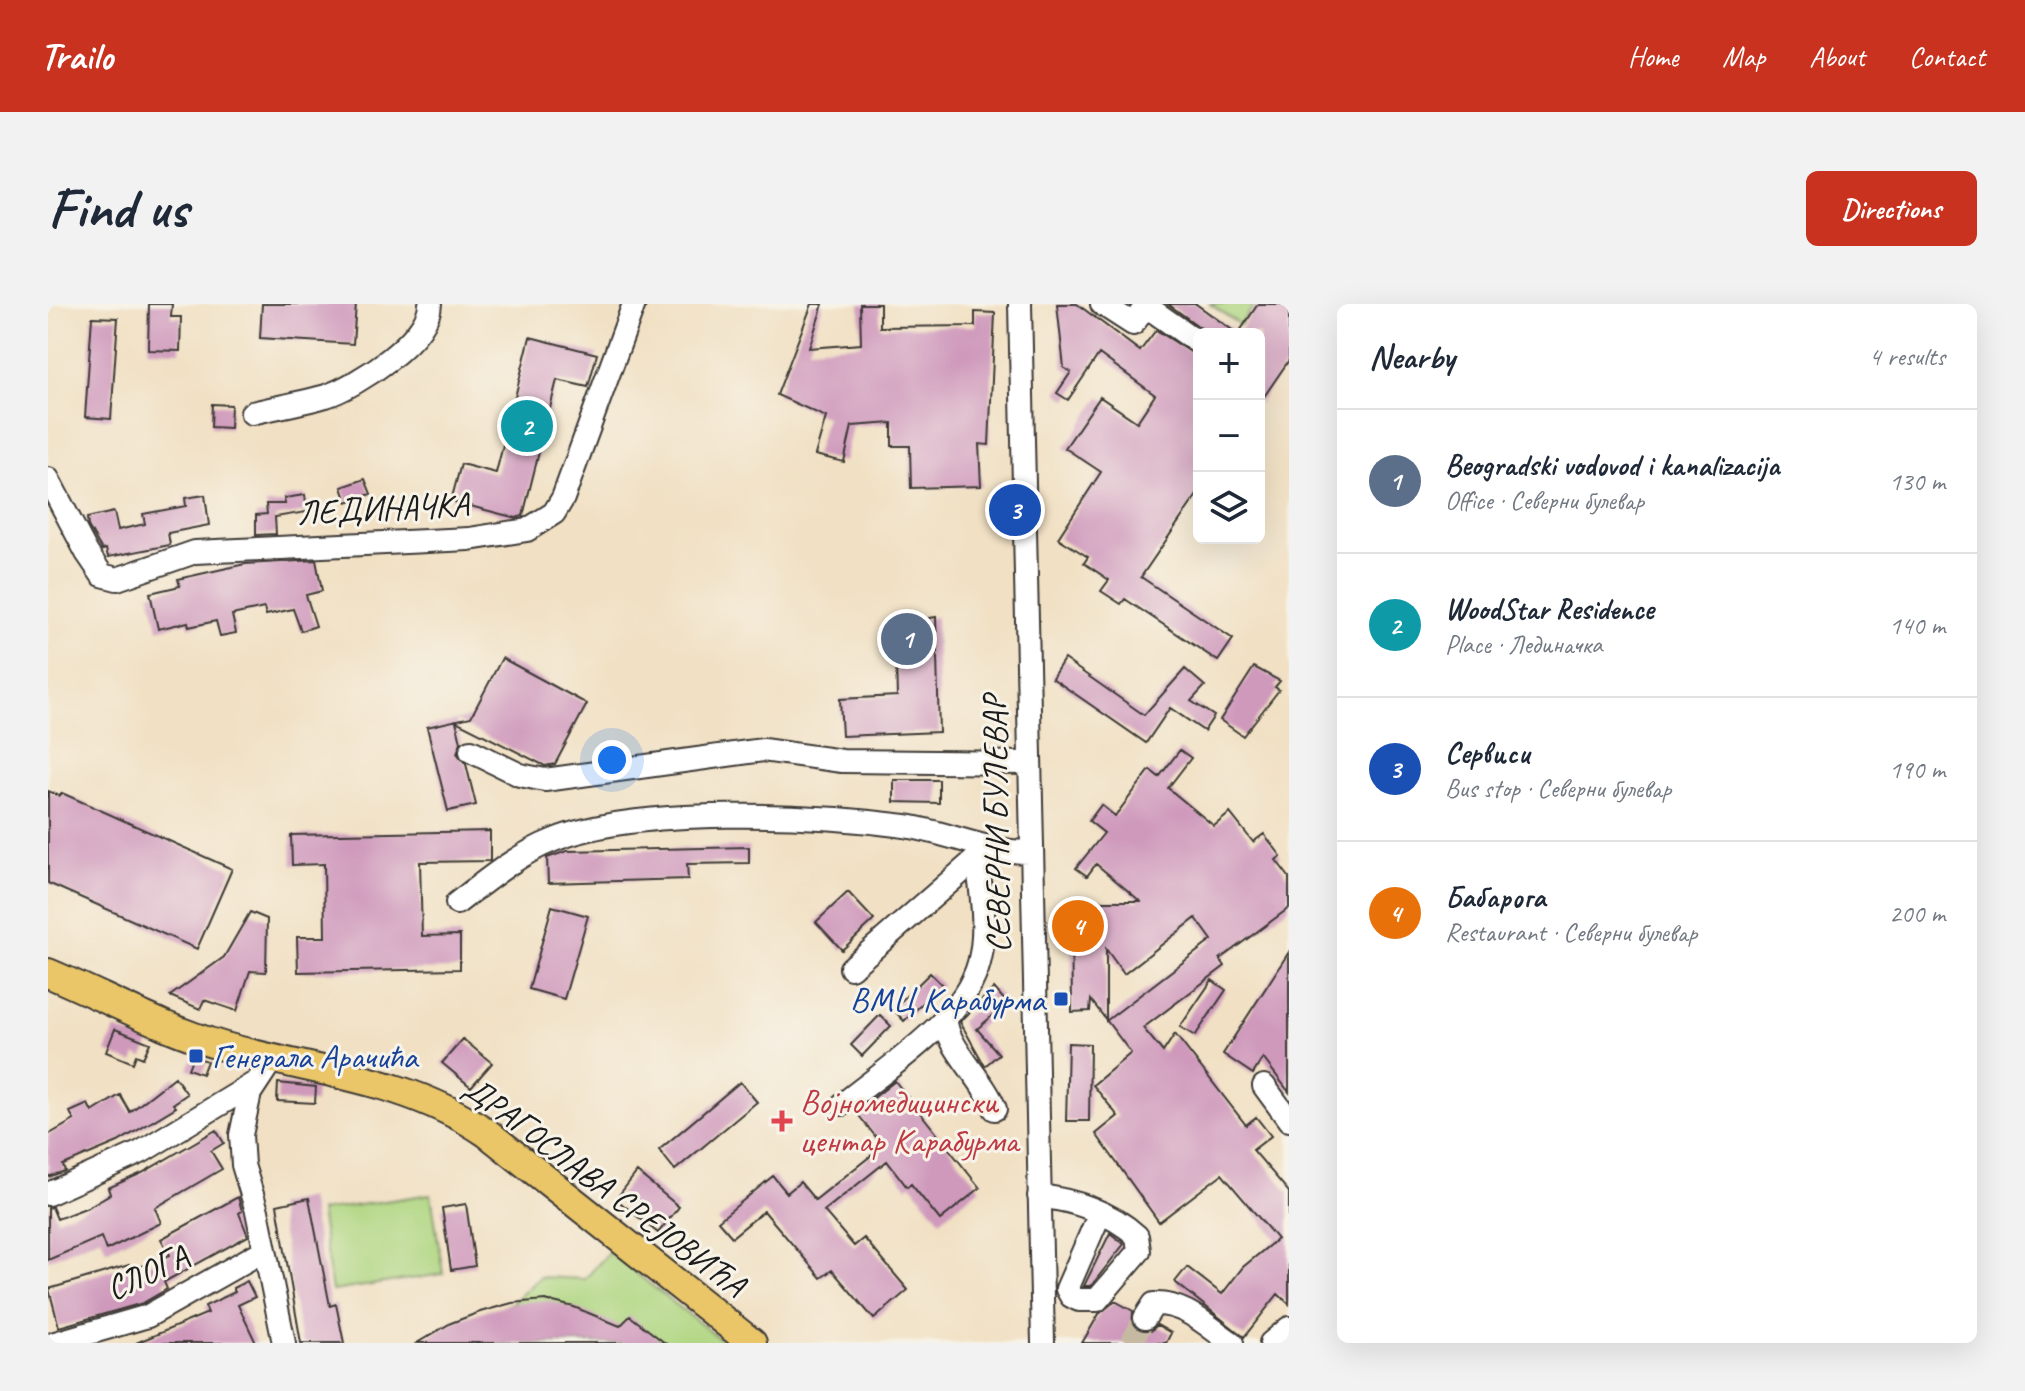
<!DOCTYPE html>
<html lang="en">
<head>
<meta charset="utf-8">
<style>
	:root { --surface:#fff; --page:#f2f2f3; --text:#1f2937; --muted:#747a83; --line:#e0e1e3; --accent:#c8321e }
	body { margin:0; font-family:Caveat,sans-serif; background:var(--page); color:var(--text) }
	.controls { position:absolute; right:24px; top:24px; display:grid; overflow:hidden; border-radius:12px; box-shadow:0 8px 32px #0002 }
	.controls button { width:72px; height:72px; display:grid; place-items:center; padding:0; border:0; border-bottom:2px solid var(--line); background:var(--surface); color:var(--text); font:40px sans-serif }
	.you { position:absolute; left:564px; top:456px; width:28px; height:28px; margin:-20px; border:6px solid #fff; border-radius:50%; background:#1a73e8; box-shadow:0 0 0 12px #1a73e833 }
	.badge { display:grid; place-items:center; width:52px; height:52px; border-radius:50%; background:var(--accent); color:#fff; font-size:26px; font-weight:700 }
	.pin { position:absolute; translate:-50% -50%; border:4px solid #fff; box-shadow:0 2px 8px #0006 }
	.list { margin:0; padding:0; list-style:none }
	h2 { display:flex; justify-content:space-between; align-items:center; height:104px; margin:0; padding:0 32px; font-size:34px }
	h2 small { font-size:26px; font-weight:400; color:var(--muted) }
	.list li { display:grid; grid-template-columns:52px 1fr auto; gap:24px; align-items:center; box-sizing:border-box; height:144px; padding:0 32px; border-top:2px solid var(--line) }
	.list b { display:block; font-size:30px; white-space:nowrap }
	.list p { margin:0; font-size:26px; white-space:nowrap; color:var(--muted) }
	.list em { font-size:26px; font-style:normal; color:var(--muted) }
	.icon { flex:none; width:44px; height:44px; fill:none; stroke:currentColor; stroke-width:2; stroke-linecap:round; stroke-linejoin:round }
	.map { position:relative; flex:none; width:1241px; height:1039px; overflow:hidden; border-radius:12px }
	header { display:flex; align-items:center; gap:48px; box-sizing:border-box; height:112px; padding:0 40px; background:var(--accent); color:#fff }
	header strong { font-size:38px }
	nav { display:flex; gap:44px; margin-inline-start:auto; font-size:28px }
	.intro { display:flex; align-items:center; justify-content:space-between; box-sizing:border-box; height:192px; padding:0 48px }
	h1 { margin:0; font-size:56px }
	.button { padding:20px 36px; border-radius:12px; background:var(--accent); color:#fff; font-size:28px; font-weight:700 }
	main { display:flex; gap:48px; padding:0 48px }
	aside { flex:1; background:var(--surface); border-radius:12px; box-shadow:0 8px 32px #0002 }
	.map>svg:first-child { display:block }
</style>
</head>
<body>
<header>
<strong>Trailo</strong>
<nav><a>Home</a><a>Map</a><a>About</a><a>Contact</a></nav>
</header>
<div class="intro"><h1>Find us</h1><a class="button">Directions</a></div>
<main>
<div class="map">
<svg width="1241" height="1039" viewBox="0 0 1241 1039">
	<rect width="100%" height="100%" fill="#f7f3e8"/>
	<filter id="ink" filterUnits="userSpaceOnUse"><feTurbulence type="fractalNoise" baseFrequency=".0125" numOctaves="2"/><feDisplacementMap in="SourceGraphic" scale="16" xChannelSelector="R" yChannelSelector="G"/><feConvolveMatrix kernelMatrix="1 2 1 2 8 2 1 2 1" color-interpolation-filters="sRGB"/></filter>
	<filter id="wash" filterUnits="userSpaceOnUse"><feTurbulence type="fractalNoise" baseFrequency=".006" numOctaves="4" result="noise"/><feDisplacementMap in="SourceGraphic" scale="32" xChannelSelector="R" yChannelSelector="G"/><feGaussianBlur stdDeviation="1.8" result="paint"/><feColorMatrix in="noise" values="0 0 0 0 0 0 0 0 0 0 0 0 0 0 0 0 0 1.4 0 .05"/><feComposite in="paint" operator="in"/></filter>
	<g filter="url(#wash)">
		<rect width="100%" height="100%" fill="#f1e0c3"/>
		<!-- green -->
		<path fill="#aed57f" stroke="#65784e" stroke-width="2" d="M1162 0H1207L1192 21Z
			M383 890 395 970 284 987 272 907Z
			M561 948 677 1039H372L464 999 492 973 537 975Z"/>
		<g id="blocks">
			<!-- building -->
			<path fill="#cf99bc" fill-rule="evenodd" d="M101 0H124L123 13H133L132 47 100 46Z
				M214 0H308L305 40 212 34Z
				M764 0H775L761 44 813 40 812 0H832V23L927 22V8L947 9 941 141 931 140 933 182 863 184 862 142H844V119L804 122 796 158 767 151 778 113 729 91Z
				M1009 0H1029L1092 47 1108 26 1151 53V188L1093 273 1185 335 1170 357 1077 295 1073 300 1053 287 1061 276 1036 259 1040 253 1010 234 1053 168 1017 144 1052 93 1089 118 1107 91 1051 50 1020 96 1009 89 1023 68 1016 64Z
				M1120 0H1148L1190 30 1210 0H1241V56L1211 100V30H1161Z
				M44 13 70 14 63 115 37 113Z
				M482 33 549 50 540 83 509 76 475 212 468 214 403 197 413 160 448 169Z
				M164 100 183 101 182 124 163 123Z
				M317 175 323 190 299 198 294 183Z
				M157 191 161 221 120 229 122 241 60 253 58 245 54 246 40 222 39 214 66 208 70 226 97 220 95 210 138 202 137 194Z
				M257 191 258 199H264L265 207 227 213 228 230 208 231V211L219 210 218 200H237L236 194Z
				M268 256 274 287 258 291 268 322 253 327 245 305 218 311 216 304 184 311 188 329 172 332 168 317 141 323 140 318 110 325 102 289 132 282 130 275 197 260Z
				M888 313 891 428 794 432 792 395 849 392 847 320Z
				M454 354 539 400 507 460 497 462 408 417 413 438 409 449 418 460 428 501 400 507 379 423 423 413Z
				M1016 355 1096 411 1137 365 1157 382 1143 397 1166 412 1156 427 1122 404 1098 439 1004 374Z
				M1206 363 1232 377 1227 383 1231 386 1195 432 1172 416Z
				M1132 446 1143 454 1120 484 1166 522 1182 509 1205 538 1216 530 1233 552 1228 556 1241 573V604L1172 655 1177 662 1095 724 1115 748 1127 730 1198 821 1208 813 1223 832 1205 846 1241 888V1000L1230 990 1196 1033 1127 978 1139 963 1174 990 1195 963 1229 935 1174 870 1111 918 1048 830 1070 812 1045 781 1083 749 1043 696 1042 707 1024 708 1023 597H1092L1048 560 1039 572 1028 564 1056 529 1041 517 1053 501 1067 512 1102 466 1111 473ZM1148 614 1164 636 1058 717V645L1076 670Z
				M846 476H891V499L846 498Z
				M0 487 12 492 14 489 184 565 149 645 0 579Z
				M442 527V557L372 558 374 632 412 631V665L250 668 249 633H277L276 560 244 561 243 531Z
				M701 543V559L639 560 640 575 500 579 499 554 519 547Z
				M800 588 826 616 794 646 768 618Z
				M504 602 540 612 516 695 481 685Z
				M202 608 219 615 218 668 202 667 189 707 156 696 152 705 122 692 176 653Z
				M1241 648V788L1215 754 1205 770 1175 750Z
				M882 669 894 681 856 717 845 705Z
				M1164 676 1178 686 1147 732 1132 723Z
				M946 684 959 699 929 725 951 750 937 762 912 718Z
				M832 711 843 722 814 752 803 741Z
				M67 725 102 739 95 754 88 751 85 759 58 748Z
				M415 735 444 759 423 783 394 759Z
				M1020 739 1042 740 1041 817H1018Z
				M145 752 159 757 154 770 140 765Z
				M127 773 139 790 125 800 128 803 70 838 15 861 17 867 0 873V831L26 816 22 808 40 800 44 808 72 791 82 808Z
				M847 777 932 884 892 916 863 880 859 883 839 857 776 907 806 942 816 934 860 986 826 1015 784 966 773 974 716 907 684 933 670 917 725 872 739 889 752 878 767 896 835 842 808 808Z
				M692 778 709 798 627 866 611 846Z
				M230 779 268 783 267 799 229 797Z
				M168 826 176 839 163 847 174 865 107 904 113 919 58 946 53 933 0 956V904L4 903 9 915 40 903 62 890 60 884 94 869Z
				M589 868 631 903 610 929 568 895Z
				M190 893 194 907 191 909 200 932 116 978 119 985 95 999 11 1023 1 985 81 961 83 966 122 951 113 935Z
				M261 894 282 1002 288 1000 296 1039H253L229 901Z
				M418 900 427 962 403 966 394 904Z
				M1062 929 1076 940 1043 982H1036Z
				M199 977 207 993 190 1001 208 1039H88L160 1009 157 1002 187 988 185 984Z
				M497 996 526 1003 572 1022 582 1012 617 1039H369L403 1019 432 1008 464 999Z
				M1067 997 1085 1007 1084 1020 1090 1026 1103 1027 1109 1021 1123 1029 1118 1039H1034L1051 1010Z"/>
		</g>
	</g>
	<g filter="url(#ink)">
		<use href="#blocks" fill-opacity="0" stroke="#3c3935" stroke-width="2"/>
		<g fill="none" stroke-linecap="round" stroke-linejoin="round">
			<!-- minor-tunnel -->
			<path stroke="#c6b9a2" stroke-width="22" stroke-dasharray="22 11" stroke-linecap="butt" d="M1083 1039 1097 1014"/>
			<defs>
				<path id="minor" d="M972 0 995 1039
					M1054 0 1085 20 1098 2 1151 39
					M204 109C228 103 254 99 278 92 309 82 381 35 382 0
					M0 175 39 249 54 271 69 275 147 248 421 235 479 226 506 209 515 194 586 0
					M423 447 472 471 497 476 715 446 794 457 980 459
					M409 599C439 576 470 550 506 536 590 502 766 510 857 522 899 528 941 549 983 548
					M803 664 936 548
					M898 712C895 741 936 774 947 805
					M225 754 202 789 193 831 195 861 209 907 236 1039
					M1216 782 1241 816
					M795 800C839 764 916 716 931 659 940 625 933 588 929 554
					M0 890 93 848 207 779
					M991 892C1025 896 1063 908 1089 932L1091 947 1049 996H1031L1023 992 1019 985 1052 909
					M1097 1014 1106 1000C1136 998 1160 1023 1184 1039
					M7 1039 100 1012 215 947
					M1223 1039 1241 1024"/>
				<path id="major" d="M0 669C57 693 115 725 174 742 265 768 359 774 439 829L704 1039"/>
			</defs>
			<!-- minor casing -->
			<use href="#minor" stroke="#3c3935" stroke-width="26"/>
			<!-- major casing -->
			<use href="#major" stroke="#3c3935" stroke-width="32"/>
			<!-- minor -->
			<use href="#minor" stroke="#fff" stroke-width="22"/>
			<!-- major -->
			<use href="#major" stroke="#eac669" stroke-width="28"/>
		</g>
	</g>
	<!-- markers -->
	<g fill="#1a4fb4" stroke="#f7f3e8" stroke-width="3">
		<rect x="1005" y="687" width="16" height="16" rx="4"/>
		<rect x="140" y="744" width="16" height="16" rx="4"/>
	</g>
	<path fill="#e0444e" stroke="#f7f3e8" stroke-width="3" d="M730 805h8v8h8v8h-8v8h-8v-8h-8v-8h8z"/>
	<g text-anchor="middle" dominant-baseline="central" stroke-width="6" stroke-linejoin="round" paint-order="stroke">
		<!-- street labels -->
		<g font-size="34" fill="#1c1c1c" stroke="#f7f3e8">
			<text transform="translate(335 204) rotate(-3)">ЛЕДИНАЧКА</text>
			<text transform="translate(948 520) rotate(-91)">СЕВЕРНИ БУЛЕВАР</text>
			<text transform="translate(557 882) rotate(37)">ДРАГОСЛАВА СРЕЈОВИЋА</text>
			<text transform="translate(99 968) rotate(-25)">СЛОГА</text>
		</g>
		<!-- transit labels -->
		<g font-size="34" fill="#164399" stroke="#f7f3e8" text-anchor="end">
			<text x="997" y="695">ВМЦ Карабурма</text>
			<text x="164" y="752" text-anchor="start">Генерала Арачића</text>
		</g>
		<!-- health labels -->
		<g font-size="34" fill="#be3a42" stroke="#f7f3e8" text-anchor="start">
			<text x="752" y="797">Војномедицински<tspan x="752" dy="39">центар Карабурма</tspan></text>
		</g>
	</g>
</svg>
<div class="controls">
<button>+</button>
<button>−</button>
<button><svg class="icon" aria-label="layers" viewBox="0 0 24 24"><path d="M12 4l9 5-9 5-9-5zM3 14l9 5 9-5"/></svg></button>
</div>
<div class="you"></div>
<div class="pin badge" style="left:859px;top:335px;background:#5c6f8a">1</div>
<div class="pin badge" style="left:479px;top:122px;background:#0f9aa8">2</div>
<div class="pin badge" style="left:967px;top:206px;background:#1a4fb4">3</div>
<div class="pin badge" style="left:1030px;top:622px;background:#e8710a">4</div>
</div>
<aside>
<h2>Nearby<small>4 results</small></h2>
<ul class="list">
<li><span class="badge" style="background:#5c6f8a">1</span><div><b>Beogradski vodovod i kanalizacija</b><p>Office · Северни булевар</p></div><em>130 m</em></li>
<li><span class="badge" style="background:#0f9aa8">2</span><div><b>WoodStar Residence</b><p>Place · Лединачка</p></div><em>140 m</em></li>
<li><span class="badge" style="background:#1a4fb4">3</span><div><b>Сервиси</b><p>Bus stop · Северни булевар</p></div><em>190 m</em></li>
<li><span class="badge" style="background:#e8710a">4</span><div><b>Бабарога</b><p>Restaurant · Северни булевар</p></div><em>200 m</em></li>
</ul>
</aside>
</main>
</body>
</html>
